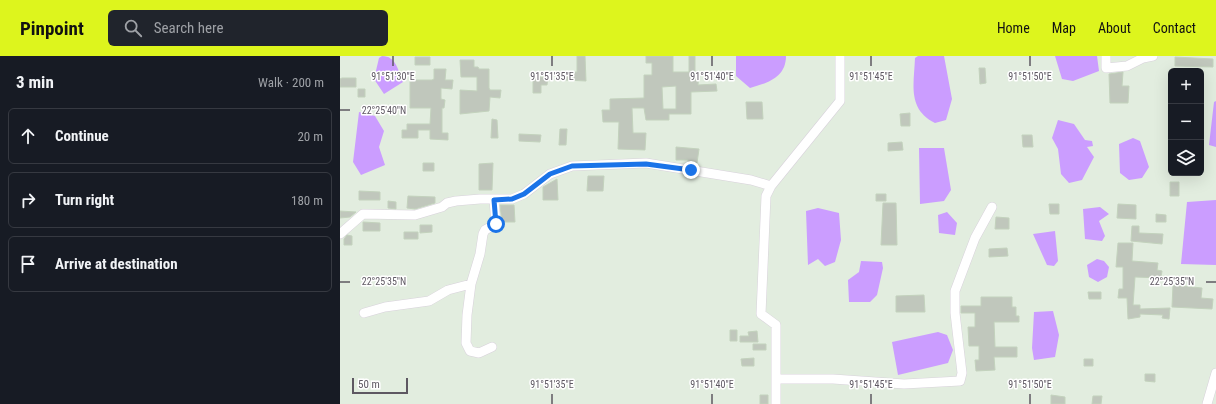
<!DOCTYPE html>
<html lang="en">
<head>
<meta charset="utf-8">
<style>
	:root { --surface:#171b24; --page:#20242c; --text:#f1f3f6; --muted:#9ea1a6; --line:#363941; --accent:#ddf51d }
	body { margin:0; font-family:"Roboto Condensed",sans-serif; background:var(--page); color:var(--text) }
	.controls { position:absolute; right:12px; top:12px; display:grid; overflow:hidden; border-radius:6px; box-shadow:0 4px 16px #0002 }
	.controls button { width:36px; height:36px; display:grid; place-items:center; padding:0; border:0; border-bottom:1px solid var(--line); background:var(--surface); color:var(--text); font:20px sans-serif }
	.scale { position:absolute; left:12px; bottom:10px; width:56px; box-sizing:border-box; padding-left:4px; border:2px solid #5e5862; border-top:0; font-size:11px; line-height:14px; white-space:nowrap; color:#5e5862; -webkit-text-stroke:3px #fff; paint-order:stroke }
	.stop { position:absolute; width:12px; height:12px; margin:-9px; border:3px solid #1a73e8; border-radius:50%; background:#fff }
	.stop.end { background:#1a73e8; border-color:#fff; box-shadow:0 1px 4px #0008 }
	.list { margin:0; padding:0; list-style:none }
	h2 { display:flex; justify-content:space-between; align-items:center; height:52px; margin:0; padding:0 16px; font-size:17px }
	h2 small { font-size:13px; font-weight:400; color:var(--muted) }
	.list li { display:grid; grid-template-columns:26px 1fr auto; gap:12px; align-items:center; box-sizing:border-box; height:56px; margin:0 8px 8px; padding:0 8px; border:1px solid var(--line); border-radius:6px }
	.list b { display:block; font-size:15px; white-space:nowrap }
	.list em { font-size:13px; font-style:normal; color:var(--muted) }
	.icon { flex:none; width:22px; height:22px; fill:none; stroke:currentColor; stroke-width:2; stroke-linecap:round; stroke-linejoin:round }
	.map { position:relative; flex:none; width:876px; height:348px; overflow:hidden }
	header { display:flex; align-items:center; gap:24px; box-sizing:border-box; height:56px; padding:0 20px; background:var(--accent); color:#111 }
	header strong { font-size:19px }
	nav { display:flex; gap:22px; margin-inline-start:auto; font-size:14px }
	.search { width:280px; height:36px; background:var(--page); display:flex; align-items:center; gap:10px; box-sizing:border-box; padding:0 14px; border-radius:6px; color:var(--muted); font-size:15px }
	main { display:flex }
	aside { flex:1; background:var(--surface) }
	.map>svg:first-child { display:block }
</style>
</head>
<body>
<header>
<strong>Pinpoint</strong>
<div class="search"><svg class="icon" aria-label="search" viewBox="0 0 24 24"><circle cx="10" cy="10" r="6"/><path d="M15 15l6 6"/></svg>Search here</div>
<nav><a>Home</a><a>Map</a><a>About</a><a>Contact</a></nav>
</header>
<main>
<aside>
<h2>3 min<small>Walk · 200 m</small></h2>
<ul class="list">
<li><svg class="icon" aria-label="ahead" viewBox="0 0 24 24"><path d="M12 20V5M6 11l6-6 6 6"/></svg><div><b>Continue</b></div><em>20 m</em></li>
<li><svg class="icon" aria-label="right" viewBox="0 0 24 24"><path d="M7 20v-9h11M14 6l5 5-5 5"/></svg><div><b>Turn right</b></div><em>180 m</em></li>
<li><svg class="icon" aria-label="arrive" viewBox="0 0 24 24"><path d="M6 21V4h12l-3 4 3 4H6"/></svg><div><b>Arrive at destination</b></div></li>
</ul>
</aside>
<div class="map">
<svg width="876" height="348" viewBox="0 0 876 348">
	<rect width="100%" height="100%" fill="#e2eddf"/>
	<!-- water -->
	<path fill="#cb9dff" d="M42 0C56 0 58 14 63 26L44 38 34 23 39 2Z
		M396 0H446C446 22 427 27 410 32L396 20Z
		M578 0H604L612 43 606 64 595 67C567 53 574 28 575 2Z
		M715 0H757L759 15 733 25 722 23Z
		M876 45V91L869 89 874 46Z
		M19 56 35 60 44 75 39 91 45 109 21 119 13 106Z
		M718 64 734 68 745 84 752 85 753 90 747 91 754 101 742 124 729 127 721 118 718 93 712 82Z
		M793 82 800 85 809 111 802 122 789 124 780 117 779 88Z
		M579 92H604L611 134 604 145 580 148Z
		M876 144V209L841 208 847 146Z
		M760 151 769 158 759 165 765 180 762 185 745 183 743 153Z
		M478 152 499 157 501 184 495 206 485 210 478 203 468 209 466 155Z
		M607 156 617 167 615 179 599 177 598 159Z
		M715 175 718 205 714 210 707 209 693 178Z
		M757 203 764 205 769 211 767 221 758 226 749 221 747 209Z
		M521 205 542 206 543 212 537 239 530 246H509L508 224 519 216Z
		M713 255 719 279 715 301 694 304 692 292 694 256Z
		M598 276 607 279 613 294 608 307 558 319 552 286Z"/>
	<!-- building -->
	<path fill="#c0c7bc" stroke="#c3d2bd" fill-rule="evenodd" d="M237 0H245L246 25 225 24V16H237Z
		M306 0H333V16H349V0H355V17H359L358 29 376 28 377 35 351 36V58H329V64H306L304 52H292L293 77H306L305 94 278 93 279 66H263L262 54H270V43L304 42V19H312V7H306ZM336 30V53H323L322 31Z
		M75 1H90V9H75Z
		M835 1 873 3V11L835 10Z
		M120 4H134V11H138L139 13H149V32L150 34H161L160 42 150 41 149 55 120 58V34L137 35V21H121Z
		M639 12H645L646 27 640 28Z
		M94 13H106L105 24H113L112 33 101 32V43L105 44 104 52H102V77H108V84L90 83V74H78V82H62V74H67V68H90L91 52H70V24H92L94 23Z
		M783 16 782 30H789L788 47H770L769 18Z
		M193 21H208L207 29H201V37H193Z
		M2 22H16V31H0V23Z
		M18 33H25V41H18Z
		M406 46H422L423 63H407Z
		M570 57V70H561L560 58Z
		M152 63 157 64 158 82H151Z
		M220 73H227L226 89H219Z
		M179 78 201 79 200 86 179 85Z
		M682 79H692L693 91H683Z
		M562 86 563 94 548 95V87Z
		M336 91 359 93 357 107 348 106V104H336Z
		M83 107H94V115H83Z
		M153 107 152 134H139V108Z
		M248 120H264L263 135H247Z
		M217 123 218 144H203V131Z
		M830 126H839V140H830Z
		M19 135 40 136V144H19Z
		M536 138H546V145H536Z
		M68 140 95 141V147L75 153 67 152Z
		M48 145 56 146V153L48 152Z
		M543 147H556L557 189H541Z
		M709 148H719V158H710Z
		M778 148 796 149V163L777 162Z
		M160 149H174L175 166H162Z
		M0 155 16 156 10 161 0 162Z
		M816 158 826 159V166H816Z
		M656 161 669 162V173H655Z
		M23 166 40 167V175H23Z
		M80 169H92V176L80 177Z
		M792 170H799V177L823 178 822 188 791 185Z
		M64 176H78V183H64Z
		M7 179 12 180V189H4V183Z
		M778 187H793L792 205 818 207 817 214 822 215 821 222 795 221 793 249H800V253L830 252 829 263 822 262 823 259 800 258V261L788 263 787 242H778L779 233H783V211H776Z
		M667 192 668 200 649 201V193Z
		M833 229 862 232 861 242 873 243 872 253 832 251Z
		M748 236H761V243H749Z
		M584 239 585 256H556V240Z
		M641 241H672V251H676V260H679V266H654L655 291H677V301H654L655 314 636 315 635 304H639V290H629L628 271H635V257H621V250H641Z
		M390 274H397V285H390Z
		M417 275 418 286H400V280H409L408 276Z
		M413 288H426V294H413Z
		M414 302V310H402L401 303Z
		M744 303H753V310H744Z
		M805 318H815V326L805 325Z
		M420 339H428V348H420Z
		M711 339 725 341V348H711Z
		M753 340H762L761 348H752Z"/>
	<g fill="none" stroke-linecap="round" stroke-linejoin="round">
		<defs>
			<path id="minor" d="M766 0V12L787 10 803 2 813 0
				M0 178 23 158 75 159 102 151 107 147 116 145 140 143H172L184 138 210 118 232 110 306 107 411 124 431 130
				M24 257 45 251 89 245 108 234 131 228
				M152 291 139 297 130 295 126 287 127 259 131 228 140 198 143 178 145 174 156 168 154 144
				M436 323H493L564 328 620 325 622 317 615 257V235L635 182 652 151
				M436 348V269L421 258 426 140 431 130 500 45V0
				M867 348 876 317"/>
		</defs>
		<!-- minor casing -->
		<use href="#minor" stroke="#d8d2db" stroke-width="10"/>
		<!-- minor -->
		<use href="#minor" stroke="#fff" stroke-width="9"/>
	</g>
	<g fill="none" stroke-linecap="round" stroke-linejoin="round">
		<!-- route -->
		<path stroke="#1a73e8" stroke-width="5" d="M156 168 154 144 172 143 184 138 210 118 232 110 306 108 351 114"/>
	</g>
	<!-- ticks -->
	<path fill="none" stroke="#5e5862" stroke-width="1.5" d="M53 0V10M212 0V10M372 0V10M531 0V10M690 0V10M0 54H10M0 226H10M866 226H876M212 338V348M372 338V348M531 338V348M690 338V348"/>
	<g font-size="10" text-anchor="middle" fill="#5e5862" stroke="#fff" stroke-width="3" stroke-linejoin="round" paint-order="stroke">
		<text x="53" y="24">91°51'30"E</text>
		<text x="212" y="24">91°51'35"E</text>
		<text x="372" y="24">91°51'40"E</text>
		<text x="531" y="24">91°51'45"E</text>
		<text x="690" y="24">91°51'50"E</text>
		<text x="44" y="58">22°25'40"N</text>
		<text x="44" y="229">22°25'35"N</text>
		<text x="832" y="229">22°25'35"N</text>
		<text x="212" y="332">91°51'35"E</text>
		<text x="372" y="332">91°51'40"E</text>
		<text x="531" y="332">91°51'45"E</text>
		<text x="690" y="332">91°51'50"E</text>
	</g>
</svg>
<div class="controls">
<button>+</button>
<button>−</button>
<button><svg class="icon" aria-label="layers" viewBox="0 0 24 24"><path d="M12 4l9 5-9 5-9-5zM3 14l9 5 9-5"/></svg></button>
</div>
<div class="scale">50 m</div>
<div class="stop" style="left:156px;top:168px"></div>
<div class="stop end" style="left:351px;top:114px"></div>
</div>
</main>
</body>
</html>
